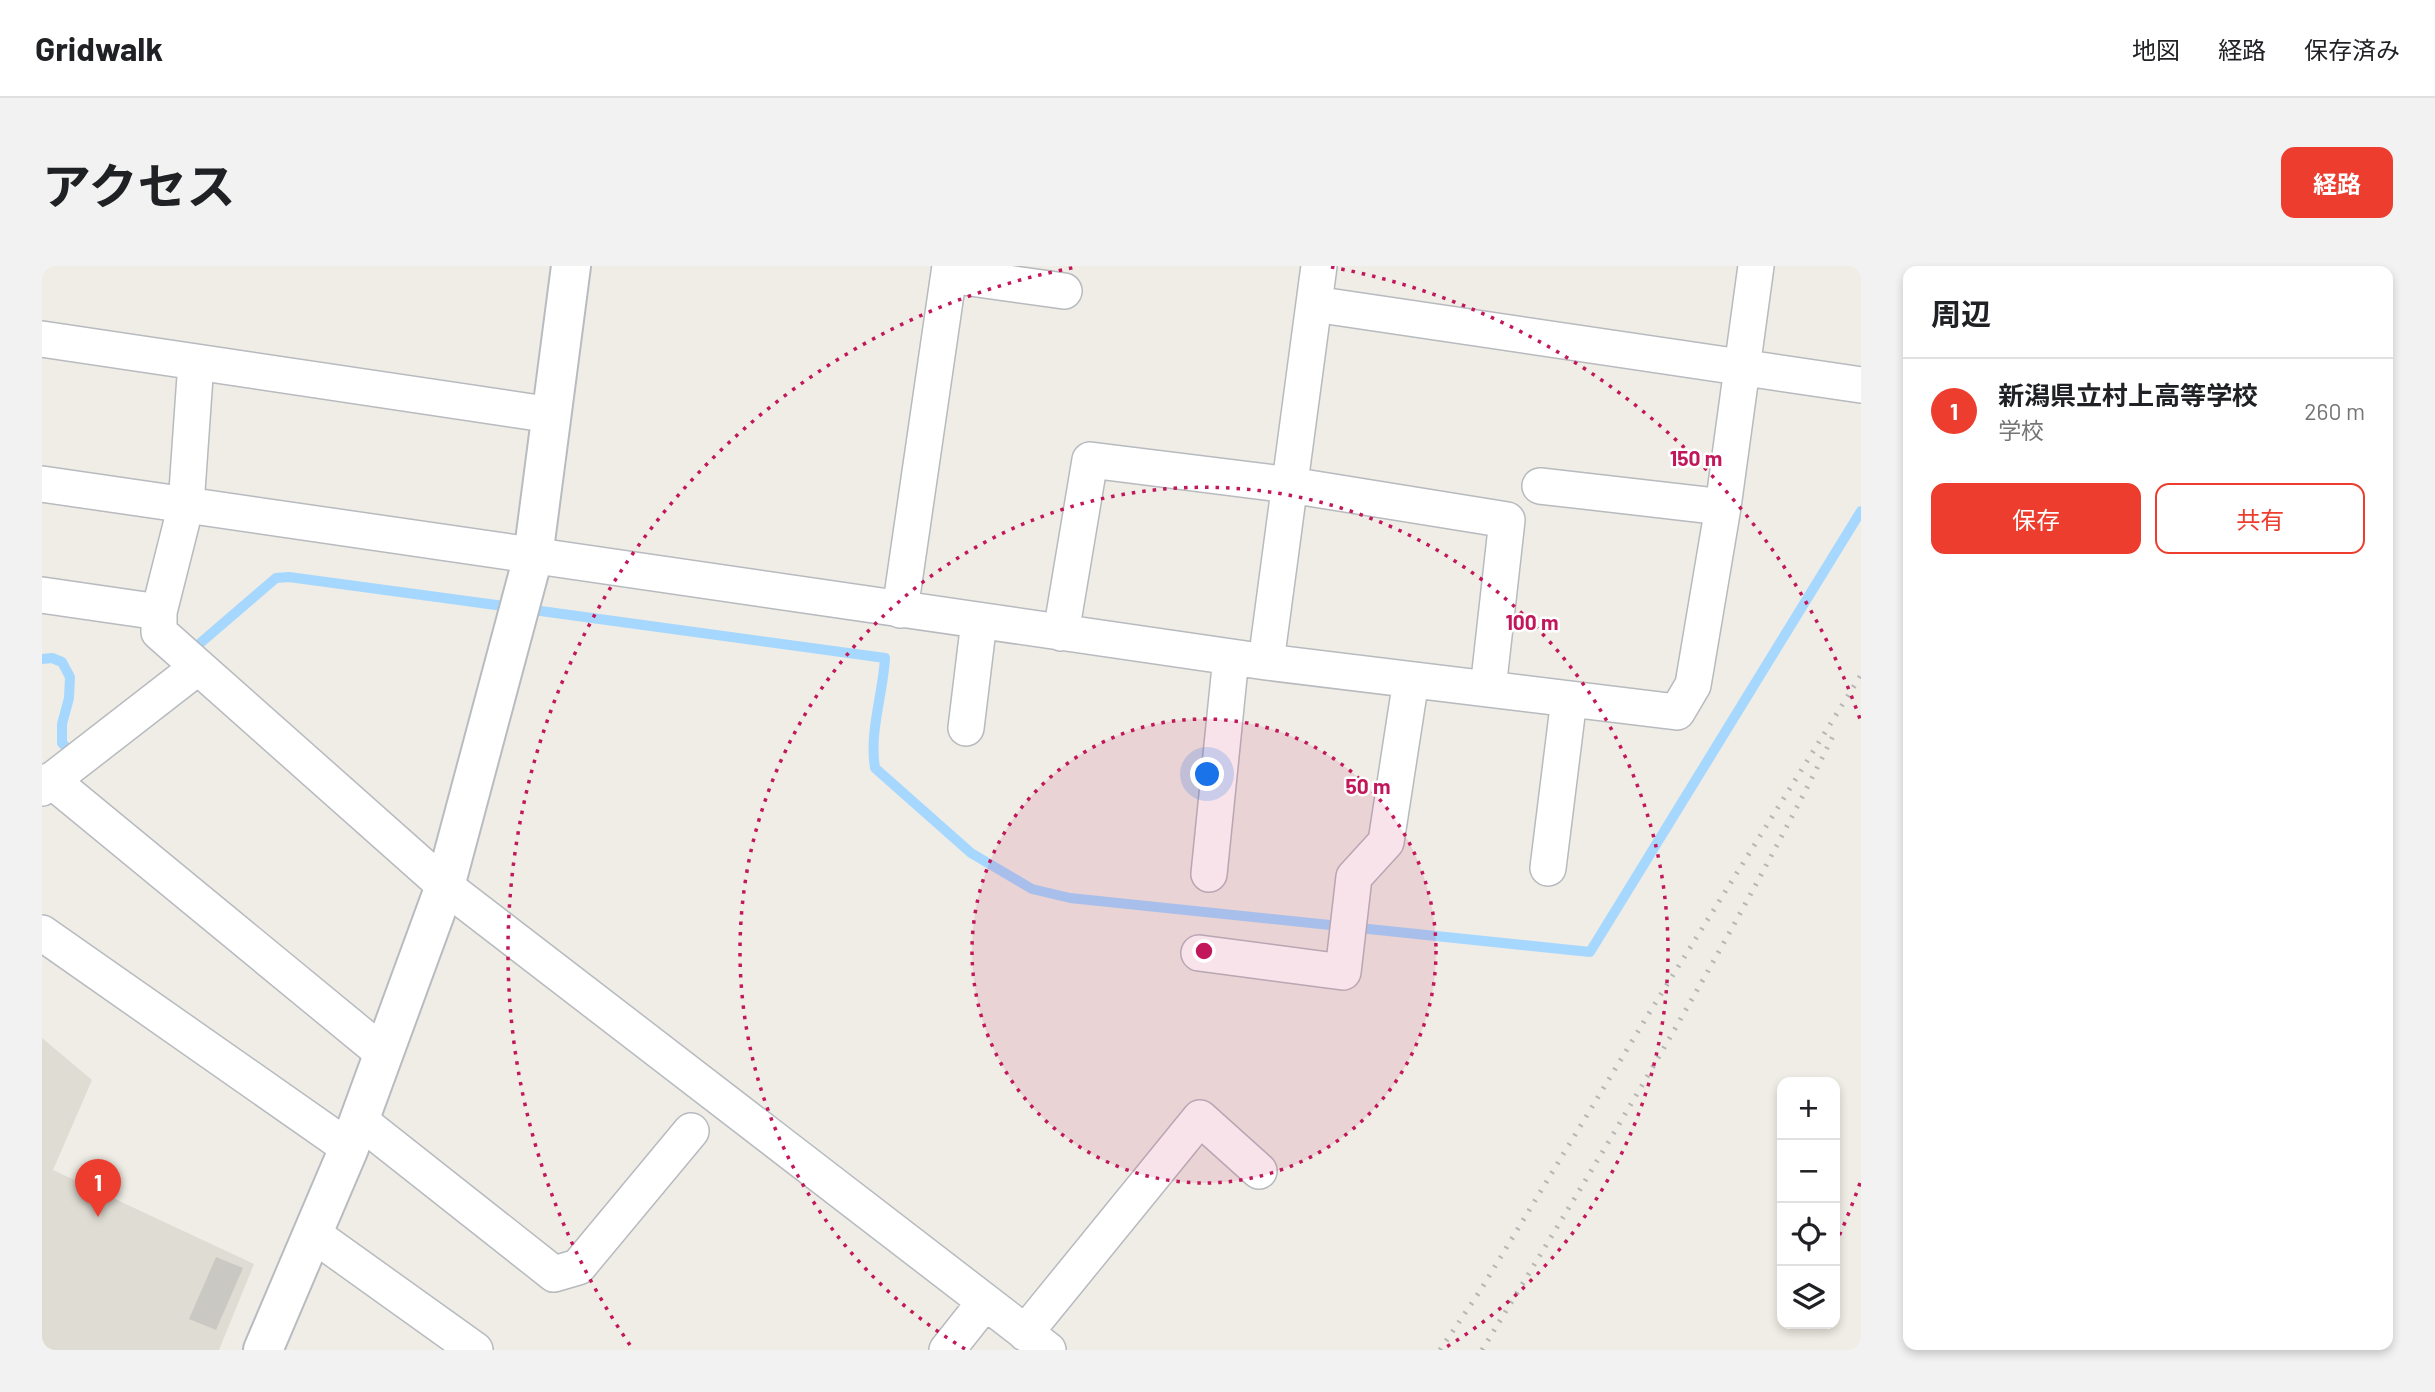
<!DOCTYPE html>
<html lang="ja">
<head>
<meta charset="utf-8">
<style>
	:root { --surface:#fff; --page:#f2f2f2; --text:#202124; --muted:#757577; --line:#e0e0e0; --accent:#ec3d2e }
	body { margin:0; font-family:Barlow,"Noto Sans JP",sans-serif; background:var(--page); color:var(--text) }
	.controls { position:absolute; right:21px; bottom:21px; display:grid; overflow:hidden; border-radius:14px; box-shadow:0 4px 10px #0003 }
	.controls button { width:63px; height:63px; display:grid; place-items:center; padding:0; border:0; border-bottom:2px solid var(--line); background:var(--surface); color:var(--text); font:35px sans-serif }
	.you { position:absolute; left:1166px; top:509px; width:24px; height:24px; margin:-18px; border:5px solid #fff; border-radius:50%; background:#1a73e8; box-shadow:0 0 0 10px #1a73e833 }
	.badge { display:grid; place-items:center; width:46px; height:46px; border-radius:50%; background:var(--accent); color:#fff; font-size:23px; font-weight:700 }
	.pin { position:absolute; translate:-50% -58px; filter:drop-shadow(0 2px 4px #0008) }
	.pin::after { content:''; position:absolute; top:37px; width:24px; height:21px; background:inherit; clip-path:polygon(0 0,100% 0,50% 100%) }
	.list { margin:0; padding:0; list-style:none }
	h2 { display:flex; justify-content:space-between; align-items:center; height:91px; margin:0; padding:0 28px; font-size:30px }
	h2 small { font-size:23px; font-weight:400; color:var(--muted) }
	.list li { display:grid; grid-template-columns:46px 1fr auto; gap:21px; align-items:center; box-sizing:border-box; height:105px; padding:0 28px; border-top:2px solid var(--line) }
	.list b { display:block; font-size:26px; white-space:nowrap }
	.list p { margin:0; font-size:23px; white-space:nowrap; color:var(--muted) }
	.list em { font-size:23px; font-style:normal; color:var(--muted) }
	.actions { display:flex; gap:14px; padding:21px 28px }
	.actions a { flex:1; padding:16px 0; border:2px solid var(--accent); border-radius:14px; text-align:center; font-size:24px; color:var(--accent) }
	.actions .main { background:var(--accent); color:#fff }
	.icon { flex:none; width:38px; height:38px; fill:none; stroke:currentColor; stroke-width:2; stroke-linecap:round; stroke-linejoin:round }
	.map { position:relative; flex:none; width:1819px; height:1084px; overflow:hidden; border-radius:14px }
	header { display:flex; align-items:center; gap:42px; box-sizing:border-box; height:98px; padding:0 35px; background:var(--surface); border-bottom:2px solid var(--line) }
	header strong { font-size:33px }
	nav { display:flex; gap:38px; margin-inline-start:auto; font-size:24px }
	.intro { display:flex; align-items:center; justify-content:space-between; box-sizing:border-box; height:168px; padding:0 42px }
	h1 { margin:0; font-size:49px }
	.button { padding:18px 32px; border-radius:14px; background:var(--accent); color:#fff; font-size:24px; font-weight:700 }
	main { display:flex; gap:42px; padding:0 42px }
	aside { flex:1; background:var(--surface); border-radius:14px; box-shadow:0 4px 10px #0003 }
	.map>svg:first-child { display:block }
</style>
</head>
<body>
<header>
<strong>Gridwalk</strong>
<nav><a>地図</a><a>経路</a><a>保存済み</a></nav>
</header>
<div class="intro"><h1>アクセス</h1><a class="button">経路</a></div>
<main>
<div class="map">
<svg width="1819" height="1084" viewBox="0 0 1819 1084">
	<rect width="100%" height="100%" fill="#efede5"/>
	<!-- education -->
	<path fill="#dfdcd3" d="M0 772 50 814 11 904 212 998 177 1084H0Z"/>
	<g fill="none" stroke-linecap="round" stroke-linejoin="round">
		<!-- stream -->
		<path stroke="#a5d7ff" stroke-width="10" d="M484 343 843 392C841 428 827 466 833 502L929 587 990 623 1028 632 1548 686 1819 245
			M149 385 234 312 247 311 469 341
			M0 393 10 392 20 396 28 411 27 432 20 458V477L27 484 34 483"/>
	</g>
	<!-- building -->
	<path fill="#cac8c2" d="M174 991 201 1002 174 1064 147 1053Z"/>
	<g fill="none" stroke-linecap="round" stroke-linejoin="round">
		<defs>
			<path id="street" d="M907 9 1022 25
				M1272 38 1819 119
				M0 73 510 149
				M154 96 144 239 117 346V366L403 620 1006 1084
				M0 218 1224 396 1635 446 1651 419 1681 241 1714 0
				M1498 220 1681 241
				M0 329 117 346
				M858 344 908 0
				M1019 367 1048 194 1248 219 1465 254 1446 423
				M1224 396 1277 0
				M924 462 937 355
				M9 514 342 788
				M0 522 156 401
				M1506 602 1527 433
				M1167 608 1189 391
				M0 667 307 882
				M1157 687 1301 706 1312 611 1344 576 1369 414
				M317 854 512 1008 536 1001 649 865
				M271 968 433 1084
				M983 1067 1158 852 1217 905
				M905 1084 943 1036"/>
			<path id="secondary" d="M221 1084 307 882 403 620 491 291 529 0"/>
		</defs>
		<!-- street casing -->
		<use href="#street" stroke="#b7babf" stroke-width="38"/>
		<!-- secondary casing -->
		<use href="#secondary" stroke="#b8bbc1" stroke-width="42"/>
		<!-- street -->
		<use href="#street" stroke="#fff" stroke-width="35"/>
		<!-- secondary -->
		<use href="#secondary" stroke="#fff" stroke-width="38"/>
		<!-- rail -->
		<path stroke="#b5b6b6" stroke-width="5" stroke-dasharray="2 9" stroke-linecap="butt" d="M1398 1084 1438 1025 1609 744 1819 409
			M1440 1084C1564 882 1687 680 1792 468"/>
	</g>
	<!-- distance rings -->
	<circle cx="1162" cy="685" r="232" fill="#c2185b" fill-opacity=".12"/>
	<g fill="none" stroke="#c2185b" stroke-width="3.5" stroke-dasharray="3.5 7">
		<circle cx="1162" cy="685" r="232"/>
		<path d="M923 1083A464 464 0 1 1 1401 1083"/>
		<path d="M1818 917A696 696 0 0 1 1793 979M588 1079A696 696 0 0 1 1035 1M1289 1A696 696 0 0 1 1818 453"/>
	</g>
	<circle cx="1162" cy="685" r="10" fill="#c2185b" stroke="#fff" stroke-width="3.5"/>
	<g font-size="21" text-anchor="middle" font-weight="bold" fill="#c2185b" stroke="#fff" stroke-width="5" stroke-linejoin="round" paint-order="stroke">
		<text x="1654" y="200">150 m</text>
		<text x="1490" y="364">100 m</text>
		<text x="1326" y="528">50 m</text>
	</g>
</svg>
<div class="controls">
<button>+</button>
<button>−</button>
<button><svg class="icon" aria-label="locate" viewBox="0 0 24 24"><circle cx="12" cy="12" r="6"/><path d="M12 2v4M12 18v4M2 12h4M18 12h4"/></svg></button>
<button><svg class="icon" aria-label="layers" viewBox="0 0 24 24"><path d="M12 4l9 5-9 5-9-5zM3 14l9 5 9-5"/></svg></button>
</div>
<div class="you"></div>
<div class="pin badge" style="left:56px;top:951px">1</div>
</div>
<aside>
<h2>周辺<small></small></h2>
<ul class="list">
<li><span class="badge">1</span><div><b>新潟県立村上高等学校</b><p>学校</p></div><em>260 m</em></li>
</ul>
<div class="actions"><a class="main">保存</a><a>共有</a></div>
</aside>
</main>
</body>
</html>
